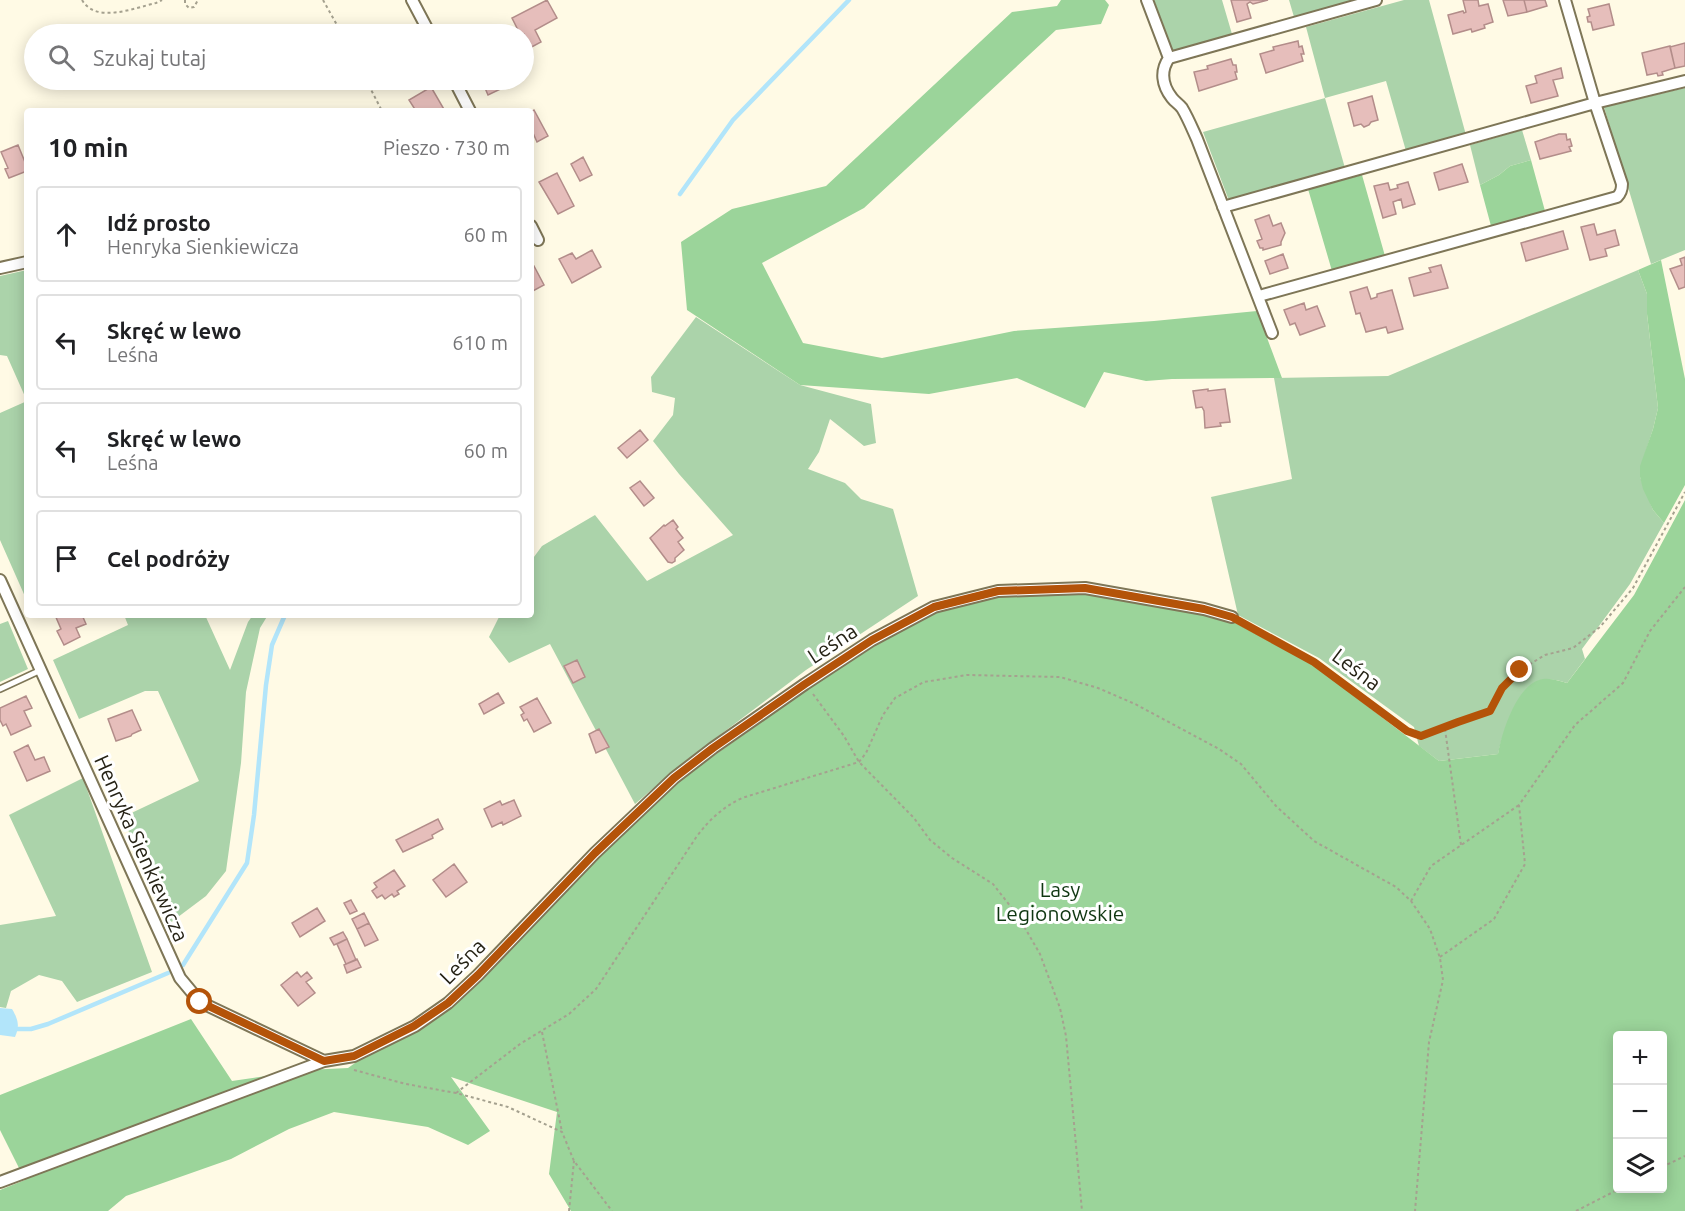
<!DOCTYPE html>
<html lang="pl">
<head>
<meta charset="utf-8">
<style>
	:root { --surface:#fff; --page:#f2f2f2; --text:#202124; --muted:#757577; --line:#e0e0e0 }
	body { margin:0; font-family:Ubuntu,sans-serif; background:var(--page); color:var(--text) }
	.controls { position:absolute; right:18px; bottom:18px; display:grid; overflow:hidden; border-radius:6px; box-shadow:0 3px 15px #0003 }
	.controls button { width:54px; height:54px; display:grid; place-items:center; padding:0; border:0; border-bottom:2px solid var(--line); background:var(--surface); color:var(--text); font:30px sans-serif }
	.stop { position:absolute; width:18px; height:18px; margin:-14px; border:4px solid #b45309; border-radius:50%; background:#fff }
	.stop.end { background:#b45309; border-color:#fff; box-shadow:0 2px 6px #0008 }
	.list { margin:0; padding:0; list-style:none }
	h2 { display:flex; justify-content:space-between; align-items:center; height:78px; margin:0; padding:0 24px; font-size:26px }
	h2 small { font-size:20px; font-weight:400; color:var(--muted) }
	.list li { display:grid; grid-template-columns:39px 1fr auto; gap:18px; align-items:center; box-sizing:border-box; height:96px; margin:0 12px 12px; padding:0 12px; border:2px solid var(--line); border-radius:6px }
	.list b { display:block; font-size:22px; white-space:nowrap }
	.list p { margin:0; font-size:20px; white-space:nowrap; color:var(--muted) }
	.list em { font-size:20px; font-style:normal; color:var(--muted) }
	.icon { flex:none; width:33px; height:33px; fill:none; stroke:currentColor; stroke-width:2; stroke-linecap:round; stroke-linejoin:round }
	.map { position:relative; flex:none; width:1685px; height:1211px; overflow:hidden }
	.search { position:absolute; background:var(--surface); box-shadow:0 3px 15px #0003; left:24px; top:24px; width:510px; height:66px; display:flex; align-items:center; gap:15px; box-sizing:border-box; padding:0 21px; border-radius:33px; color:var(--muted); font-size:22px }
	.panel { position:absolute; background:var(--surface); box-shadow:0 3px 15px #0003; left:24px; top:108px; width:510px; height:510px; border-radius:6px }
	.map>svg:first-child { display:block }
</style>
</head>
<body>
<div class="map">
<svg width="1685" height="1211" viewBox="0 0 1685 1211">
	<rect width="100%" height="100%" fill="#fffae5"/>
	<!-- green -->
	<path fill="#abd3aa" d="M1154 0H1222L1232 34 1173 51Z
		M1289 0H1357L1294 17Z
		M1404 0H1429L1466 135 1406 151 1386 81 1325 98 1345 168 1232 199 1228 198 1203 132 1325 98 1306 27Z
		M1685 88V250L1651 264 1604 107Z
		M1522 130 1531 160 1510 166 1499 175 1480 185 1470 145Z
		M27 270V601L0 540V413L27 401 7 356 0 355V276Z
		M1638 270 1647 294V314L1658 408 1653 429 1641 466 1640 477 1653 510 1664 523 1630 584 1582 649 1585 659 1567 683C1535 672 1525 688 1513 714 1506 727 1501 739 1498 754L1439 761 1419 746 1414 727 1319 658 1238 615 1211 497 1292 479 1274 378 1388 376Z
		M696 317 800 385 871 404 876 443 864 446 830 419 819 452 808 469 845 483 861 499 893 509 918 596 806 670 684 762 635 804 550 644 509 663 489 637 500 615H531V561L542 546 595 515 647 581 733 535 679 474 653 441 673 415 675 398 652 392 651 377Z
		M124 615H205L230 670 248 622 253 615H268L260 628 246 692 241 763 226 871 206 896 166 926 123 817 199 781 158 691H145L79 719 53 660 128 625Z
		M8 621 28 669 0 682V624Z
		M83 778 152 972 77 1002 62 981 39 975 11 991 6 1008 0 1007V925L56 916 9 815Z"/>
	<!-- forest -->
	<path fill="#9bd49a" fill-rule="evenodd" d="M1061 0H1105L1109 5 1101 24 1056 30 864 208 762 263 803 343 882 358 1014 331 1154 321 1257 311 1282 378 1172 379 1146 381 1104 372 1085 408 1017 378 929 394 800 385 687 310 681 242 732 209 826 186 1012 12 1057 6Z
		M1531 160 1545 211 1491 226 1480 185 1499 175 1510 166Z
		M1362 175 1385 256 1332 271 1308 189Z
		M1661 260 1685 379V485L1664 523 1653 510 1643 489 1640 477V466L1653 429 1658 408 1647 314V294L1638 270Z
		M1685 500V1211H571L549 1174 557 1112 451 1077 490 1131 468 1145 428 1127 334 1112 289 1129 231 1159 126 1196 108 1211H0V1190L25 1180 0 1130V1095L191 1019 232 1081 307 1070 348 1068 438 1004 688 774 873 643 938 611 996 594 1093 591 1230 620 1315 666 1439 761 1498 754C1502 732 1517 683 1543 679 1552 678 1559 681 1567 683L1634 595ZM1618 1036H1662V1188H1618Z"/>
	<!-- water -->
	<path fill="#b2e5fa" d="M0 1008 12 1009C18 1019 20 1026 15 1037L0 1035Z"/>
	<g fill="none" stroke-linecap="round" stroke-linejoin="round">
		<!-- stream -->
		<path stroke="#b2e5fa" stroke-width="4.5" d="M680 194 733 120 849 0
			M183 965 247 863 254 815 266 685 272 645 285 615
			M14 1029H31L48 1024 168 973"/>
	</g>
	<!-- building -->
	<path fill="#e6bebb" stroke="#b38d8a" stroke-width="1.5" d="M547 0 557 18 535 30 541 42 528 49 524 40V34H520L512 18Z
		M1231 0H1268L1253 4 1250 2 1247 4 1251 18 1237 22Z
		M1463 0H1478L1479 6 1488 4 1493 22 1484 25 1485 28 1472 32 1471 29 1453 34 1448 15 1463 11 1464 13 1466 12Z
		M1503 0H1524L1527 12 1508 16Z
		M1524 0H1545L1547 6 1527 12Z
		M1609 4 1614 25 1593 30 1591 22H1588L1587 17 1590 16 1588 9Z
		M1298 41 1299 47 1302 46 1304 54H1301L1303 61 1266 73 1260 54 1274 50 1273 47Z
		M1685 43V66L1675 68 1670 47Z
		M1670 46 1675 68 1662 72 1663 75 1658 76 1657 73 1647 75 1642 53Z
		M1231 59 1233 65H1236L1237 72H1235L1237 79 1199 91 1194 72 1208 69 1207 66Z
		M1561 68 1563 78 1553 80 1558 96 1531 103 1526 86 1537 83 1535 76Z
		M485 80H506L509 85 488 95 485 88 488 87Z
		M431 87 445 111H416L409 100Z
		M1372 96 1378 120 1371 122 1369 125 1364 127 1361 124 1354 126 1348 103Z
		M534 110 548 136 537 142 533 133 531 134V112Z
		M1559 134H1566L1567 140 1570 139 1572 146 1569 147 1571 151 1540 159 1535 142Z
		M18 145 27 167V171L9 178 5 169 8 168 1 152Z
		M583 157 592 175 580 181 571 164Z
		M1462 164 1468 182 1439 190 1434 173Z
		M557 173 574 206 558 214 539 182Z
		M1408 182 1415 204 1403 208 1401 199 1393 202 1396 214 1383 218 1374 186 1388 183 1390 190 1398 188 1397 185Z
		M1269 215 1273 226 1281 223 1285 233 1281 242V245L1263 250V248H1260L1257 241 1262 239 1255 220Z
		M1594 224 1597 235 1615 230 1619 245 1605 249 1607 256 1590 260 1581 227Z
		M1563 231 1568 249 1526 261 1521 243Z
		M592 250 601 267 572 283 559 259 572 253 576 259Z
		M1283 254 1288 268 1270 274 1265 261Z
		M1685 257V287L1679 289 1670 269 1682 265 1680 259Z
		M1441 265 1448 288 1414 296 1409 278 1431 272 1429 268Z
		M534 266 544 285 531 292V268Z
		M1367 287 1371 299 1377 297V294L1392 290 1403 329 1388 333 1386 327 1366 332 1360 313 1356 314 1350 292Z
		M1304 303 1306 310 1317 306 1325 326 1300 335 1295 323 1290 325 1284 310Z
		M1208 389V391L1225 389 1230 422 1220 423 1221 426 1205 428 1204 411 1202 407 1196 408 1193 391Z
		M640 430 648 440 627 458 618 448Z
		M640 481 654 498 644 506 630 488Z
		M673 520 678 527 676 529 683 538 678 542 684 550 675 558V561L672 563 668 562 650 538 664 525 665 526Z
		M55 615H82L86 624 76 628 80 637 64 645 57 631 61 629Z
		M577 660 585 677 573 683 564 666Z
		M498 693 504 703 484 714 479 704Z
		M26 696 32 708 24 711 31 726 11 735 6 724 3 726 0 720V708Z
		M537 698 551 723 534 732 527 719 524 721 521 715 524 713 520 707Z
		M132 710 141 730 132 734 131 736 116 741 108 719Z
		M599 729 609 747 596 753 589 734Z
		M28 745 35 760 44 757 50 771 27 781 14 752Z
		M514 800 521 816 503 825 502 822 492 827 484 809 500 801 502 805Z
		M438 819 443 829 432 835 433 838 403 852 396 840Z
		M454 864 467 882 446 897 433 880Z
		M394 870 405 886 397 891 399 894 394 897 392 894 385 899 382 895 377 898 372 891 377 887 374 883Z
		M351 900 357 911 350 914 344 903Z
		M317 908 325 921 300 937 292 923Z
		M364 913 369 923 357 929 352 919Z
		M369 923 378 940 365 946 357 929Z
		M343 932 347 939 334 945 330 938Z
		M347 939 356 960 346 964 337 944Z
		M357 959 361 967 347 973 344 965Z
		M297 972 301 977 307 972 312 978 306 982 315 993 298 1006 281 985Z"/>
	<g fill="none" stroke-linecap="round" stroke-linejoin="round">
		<defs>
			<path id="lane" d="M0 689 41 670"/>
			<path id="street" d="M412 0 430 34
				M1147 0 1169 58
				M454 80 470 111
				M1223 207 1595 103 1685 81
				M531 226 538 240
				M0 268 27 262
				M1259 296 1617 197C1621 193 1622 190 1622 184L1595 103 1565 0
				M1272 333 1197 139C1192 128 1188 118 1182 108 1179 104 1175 102 1172 98 1162 85 1160 71 1169 58L1376 0
				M0 580 180 978 200 1002 324 1061
				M0 1182 324 1061 354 1056 415 1026 448 1003 478 975 595 853 674 778 713 748 805 684 872 640 934 607 998 591 1085 588 1204 609 1232 617"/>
		</defs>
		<!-- lane casing -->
		<use href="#lane" stroke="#7e7657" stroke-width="8"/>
		<!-- street casing -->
		<use href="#street" stroke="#7e7657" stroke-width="14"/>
		<!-- path -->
		<path stroke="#a5a18f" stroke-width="2" stroke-dasharray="3 3" stroke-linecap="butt" d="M82 0C96 24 134 8 156 3L162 0
			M185 0V4L189 8 194 7 198 0
			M323 0 342 34
			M366 80 382 111
			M1243 622 1314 661 1407 731 1421 736 1458 722 1490 711 1502 688 1520 670 1545 655 1573 648 1600 627 1633 588 1685 492
			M813 694 844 736 859 762 914 818 930 840 952 858 993 884 1018 916 1040 954 1060 1008 1066 1036 1082 1211
			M1445 729 1461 845
			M1411 901 1431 866 1519 805
			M1440 957 1494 919 1525 864 1519 805 1575 725 1623 683 1650 631 1685 587
			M542 1032 562 1132
			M354 1070 406 1084 456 1093 508 1107 562 1132 574 1161 612 1211
			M456 1093 520 1044 569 1014 596 989 697 836C710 819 723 807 742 798L859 762 866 753 883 715 895 698 924 682 967 675 1060 677 1098 688 1135 704 1219 749 1241 764 1276 806 1314 841 1396 887 1411 901 1430 929 1440 958 1443 980 1429 1042 1415 1211
			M1662 1167 1685 1156
			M569 1211 574 1161
			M1576 1211 1621 1188"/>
		<!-- lane -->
		<use href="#lane" stroke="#fff" stroke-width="5"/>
		<!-- street -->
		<use href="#street" stroke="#fff" stroke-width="10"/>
	</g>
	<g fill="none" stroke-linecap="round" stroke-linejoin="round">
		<!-- route -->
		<path stroke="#b45309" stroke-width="8" d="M200 1002 324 1061 354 1056 414 1026 448 1003 478 975 595 853 674 778 713 748 805 684 872 640 934 607 998 591 1085 588 1204 609 1232 617 1314 662 1407 731 1421 736 1458 722 1490 711 1502 688 1520 670"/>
	</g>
	<g text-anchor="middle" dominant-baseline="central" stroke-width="6" stroke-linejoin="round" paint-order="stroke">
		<!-- street labels -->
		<g font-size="21" fill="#262316" stroke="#fff">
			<text transform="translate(832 643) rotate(-33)">Leśna</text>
			<text transform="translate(1357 669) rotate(37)">Leśna</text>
			<text transform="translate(142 848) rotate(66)">Henryka Sienkiewicza</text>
			<text transform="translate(462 961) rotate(-45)">Leśna</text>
		</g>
		<!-- park labels -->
		<g font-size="21" fill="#0f3711" stroke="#fff">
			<text x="1060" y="889">Lasy<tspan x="1060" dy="24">Legionowskie</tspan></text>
		</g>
	</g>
</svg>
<div class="controls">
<button>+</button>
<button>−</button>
<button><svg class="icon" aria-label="layers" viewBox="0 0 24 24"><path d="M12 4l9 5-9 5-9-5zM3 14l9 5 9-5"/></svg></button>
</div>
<div class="stop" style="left:200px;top:1002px"></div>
<div class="stop end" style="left:1520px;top:670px"></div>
<div class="search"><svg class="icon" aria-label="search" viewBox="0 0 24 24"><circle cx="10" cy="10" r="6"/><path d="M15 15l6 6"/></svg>Szukaj tutaj</div>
<section class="panel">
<h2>10 min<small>Pieszo · 730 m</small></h2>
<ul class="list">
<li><svg class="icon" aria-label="ahead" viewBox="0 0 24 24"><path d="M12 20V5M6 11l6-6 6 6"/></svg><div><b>Idź prosto</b><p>Henryka Sienkiewicza</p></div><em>60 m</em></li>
<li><svg class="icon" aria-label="left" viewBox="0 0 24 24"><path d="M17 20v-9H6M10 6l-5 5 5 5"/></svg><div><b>Skręć w lewo</b><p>Leśna</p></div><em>610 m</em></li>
<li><svg class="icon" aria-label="left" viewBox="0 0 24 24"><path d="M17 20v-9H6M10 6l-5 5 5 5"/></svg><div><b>Skręć w lewo</b><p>Leśna</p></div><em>60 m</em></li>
<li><svg class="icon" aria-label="arrive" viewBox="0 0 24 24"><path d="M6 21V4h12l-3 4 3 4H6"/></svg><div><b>Cel podróży</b></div></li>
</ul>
</section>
</div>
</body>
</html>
